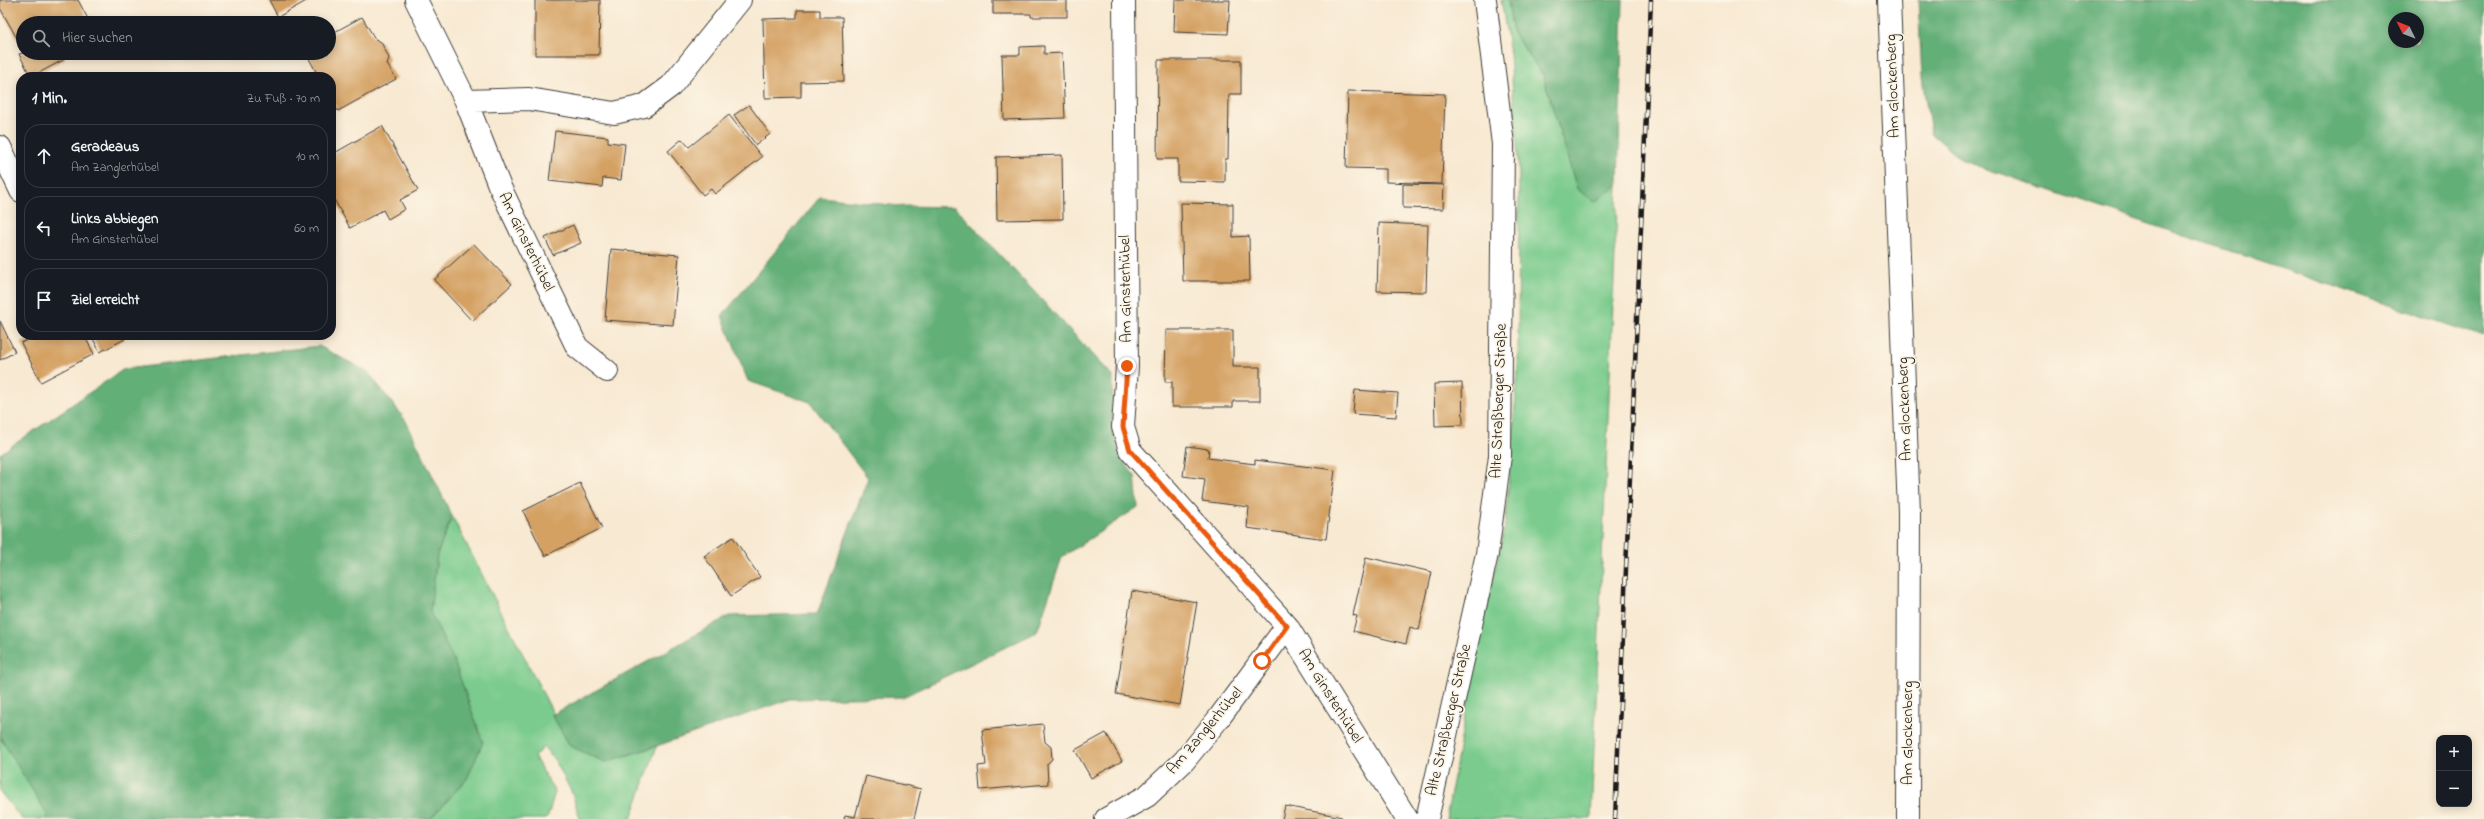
<!DOCTYPE html>
<html lang="de">
<head>
<meta charset="utf-8">
<style>
	:root { --surface:#171b24; --page:#242831; --text:#f1f3f6; --muted:#9ea1a6; --line:#363941 }
	body { margin:0; font-family:"Indie Flower",sans-serif; background:var(--page); color:var(--text) }
	.controls { position:absolute; right:12px; bottom:12px; display:grid; overflow:hidden; border-radius:8px; box-shadow:0 2px 10px #0003 }
	.controls button { width:36px; height:36px; display:grid; place-items:center; padding:0; border:0; border-bottom:1px solid var(--line); background:var(--surface); color:var(--text); font:20px sans-serif }
	.compass { position:absolute; left:2388px; top:12px; width:36px; height:36px; border-radius:50%; background:var(--surface); box-shadow:0 2px 10px #0003; rotate:312deg }
	.stop { position:absolute; width:12px; height:12px; margin:-9px; border:3px solid #ea580c; border-radius:50%; background:#fff }
	.stop.end { background:#ea580c; border-color:#fff; box-shadow:0 1px 4px #0008 }
	.list { margin:0; padding:0; list-style:none }
	h2 { display:flex; justify-content:space-between; align-items:center; height:52px; margin:0; padding:0 16px; font-size:17px }
	h2 small { font-size:13px; font-weight:400; color:var(--muted) }
	.list li { display:grid; grid-template-columns:26px 1fr auto; gap:12px; align-items:center; box-sizing:border-box; height:64px; margin:0 8px 8px; padding:0 8px; border:1px solid var(--line); border-radius:16px }
	.list b { display:block; font-size:15px; white-space:nowrap }
	.list p { margin:0; font-size:13px; white-space:nowrap; color:var(--muted) }
	.list em { font-size:13px; font-style:normal; color:var(--muted) }
	.icon { flex:none; width:22px; height:22px; fill:none; stroke:currentColor; stroke-width:2; stroke-linecap:round; stroke-linejoin:round }
	.map { position:relative; flex:none; width:2484px; height:819px; overflow:hidden }
	.search { position:absolute; background:var(--surface); box-shadow:0 2px 10px #0003; left:16px; top:16px; width:320px; height:44px; display:flex; align-items:center; gap:10px; box-sizing:border-box; padding:0 14px; border-radius:22px; color:var(--muted); font-size:15px }
	.panel { position:absolute; background:var(--surface); box-shadow:0 2px 10px #0003; left:16px; top:72px; width:320px; height:268px; border-radius:16px }
	.map>svg:first-child { display:block }
</style>
</head>
<body>
<div class="map">
<svg width="2484" height="819" viewBox="0 0 2484 819">
	<rect width="100%" height="100%" fill="#fcf5e5"/>
	<filter id="ink" filterUnits="userSpaceOnUse"><feTurbulence type="fractalNoise" baseFrequency=".025" numOctaves="2"/><feDisplacementMap in="SourceGraphic" scale="8" xChannelSelector="R" yChannelSelector="G"/><feConvolveMatrix kernelMatrix="1 2 1 2 8 2 1 2 1" color-interpolation-filters="sRGB"/></filter>
	<filter id="wash" filterUnits="userSpaceOnUse"><feTurbulence type="fractalNoise" baseFrequency=".012" numOctaves="4" result="noise"/><feDisplacementMap in="SourceGraphic" scale="16" xChannelSelector="R" yChannelSelector="G"/><feGaussianBlur stdDeviation="0.9" result="paint"/><feColorMatrix in="noise" values="0 0 0 0 0 0 0 0 0 0 0 0 0 0 0 0 0 1.4 0 .05"/><feComposite in="paint" operator="in"/></filter>
	<g filter="url(#wash)">
		<rect width="100%" height="100%" fill="#f8e9d2"/>
		<!-- green -->
		<path fill="#7acb8d" stroke="#4b7454" d="M1501 0H1508L1513 33 1543 75 1577 189 1595 201 1618 185 1591 819H1446L1482 626 1505 526 1518 370 1519 172 1510 54Z
			M452 516 570 746 605 762 657 746 631 819H580L572 793 556 762 544 747 534 756 555 792 548 816 545 819H430L467 779 430 612 437 555Z
			M0 737 46 812 48 819H22L0 792Z"/>
		<!-- forest -->
		<path fill="#63af78" stroke="#40664a" fill-rule="evenodd" d="M1508 0H1623L1618 185 1595 202 1577 189 1543 75 1513 33Z
			M1918 0H2484V337L1963 161 1931 133 1922 78ZM2394 18H2418V42H2394Z
			M820 197 899 206 955 207 1113 376 1112 428 1120 457 1135 476 1138 507 1062 557 1037 632 903 697 790 699 657 746 605 762 570 746 552 715 729 616 817 614 868 478 810 402 748 381 722 316Z
			M319 346 368 372 406 421 452 516 437 555 430 612 454 661 483 742 467 779 430 819H48L46 812 0 737V454L124 369Z"/>
		<g id="blocks">
			<!-- building -->
			<path fill="#d4a164" d="M0 0H78L88 19 81 23H23V49L0 8Z
				M269 0H308L278 17Z
				M535 0H600L599 55H535Z
				M993 0H1067V17H1031V14H993Z
				M1175 0H1230L1228 34 1174 32Z
				M797 10H820V17H842L844 81 801 82V97L765 98 763 19 797 18Z
				M362 17 375 39 381 42 389 58 387 64 396 79 338 111 331 99V77H319L306 53H329V35Z
				M1044 46V54L1062 53 1065 118 1004 120 1002 55H1020V47Z
				M23 53H61L65 59 31 77 19 54Z
				M1158 60H1241V94H1229L1228 159H1225V182L1178 181V159H1157Z
				M1348 91 1445 94 1442 184 1386 182V169L1346 168Z
				M749 105 770 134 756 145 734 115Z
				M729 115 762 157 715 194 711 189 703 195 668 151 682 139 689 147Z
				M382 126 418 190 400 200 405 209 388 219 383 210 350 228 331 194V155Z
				M555 131 608 137V142L625 144 621 180 603 178 602 187 549 181Z
				M1062 155 1063 219 997 220 996 157Z
				M1403 184 1444 185 1443 209 1403 208Z
				M1181 203 1233 204V237L1249 236 1250 281H1183Z
				M1379 223 1428 225 1426 292 1377 291Z
				M573 225 581 243 553 255 545 238Z
				M474 244 512 284 472 321 434 280Z
				M611 249 679 255 673 325 605 320Z
				M0 321 15 352 0 360Z
				M1166 330H1233V367H1260V401H1233V407H1172V382H1165Z
				M37 335H84L94 354 41 382 21 343Z
				M91 335H122L125 339 100 352Z
				M1462 383 1463 425 1435 426 1434 384Z
				M1355 390 1398 393 1396 417 1353 414Z
				M1187 446 1209 449 1208 458 1255 464V460L1335 470 1326 539 1247 528 1249 507 1202 501 1205 479 1183 476Z
				M580 483 602 528 545 556 523 511Z
				M733 537 760 577 731 596 704 556Z
				M1366 557 1432 572 1419 630 1410 627 1406 644 1353 631 1357 616 1353 615Z
				M1132 591 1197 602 1180 705 1116 694Z
				M1043 724 1045 742 1051 747 1052 759 1047 764 1048 784 980 790 978 766 986 765 982 730Z
				M1106 733 1122 761 1091 778 1075 750Z
				M866 776 921 789 914 819H844L845 815 855 817Z
				M1285 806 1342 817 1341 819H1282Z"/>
		</g>
	</g>
	<g filter="url(#ink)">
		<use href="#blocks" fill-opacity="0" stroke="#3d3b37" stroke-width="1"/>
		<g fill="none" stroke-linecap="round" stroke-linejoin="round">
			<defs>
				<path id="minor" d="M416 0 466 101 529 99 614 113 644 106 671 86 740 0
					M1124 0 1127 366 1123 427 1130 450 1287 626 1407 819
					M466 101 499 185 577 347 607 371
					M0 147 21 191
					M1106 819 1147 796 1184 761 1219 718 1287 626
					M1427 819 1487 554 1500 456 1503 144 1485 0"/>
				<path id="major" d="M1889 0 1909 512 1908 819"/>
			</defs>
			<!-- minor casing -->
			<use href="#minor" stroke="#3d3b37" stroke-width="24"/>
			<!-- major casing -->
			<use href="#major" stroke="#3d3b37" stroke-width="24"/>
			<!-- minor -->
			<use href="#minor" stroke="#fff" stroke-width="22"/>
			<!-- major -->
			<use href="#major" stroke="#fff" stroke-width="22"/>
			<defs>
				<path id="rail" d="M1615 819 1651 0"/>
			</defs>
			<!-- rail casing -->
			<use href="#rail" stroke="#1c1c1c" stroke-width="4.5"/>
			<!-- rail -->
			<use href="#rail" stroke="#fcf5e5" stroke-width="3" stroke-dasharray="9" stroke-linecap="butt"/>
		</g>
	</g>
	<g fill="none" stroke-linecap="round" stroke-linejoin="round" filter="url(#ink)">
		<!-- route -->
		<path stroke="#ea580c" stroke-width="5" d="M1127 366 1123 427 1130 450 1287 626 1262 661"/>
	</g>
	<g text-anchor="middle" dominant-baseline="central" stroke-width="3.5" stroke-linejoin="round" paint-order="stroke">
		<!-- street labels -->
		<g font-size="16" fill="#1c1c1c" stroke="#fcf5e5">
			<text transform="translate(1893 86) rotate(-92)">Am Glockenberg</text>
			<text transform="translate(526 242) rotate(64)">Am Ginsterhübel</text>
			<text transform="translate(1126 289) rotate(-91)">Am Ginsterhübel</text>
			<text transform="translate(1499 401) rotate(-88)">Alte Straßberger Straße</text>
			<text transform="translate(1905 409) rotate(-92)">Am Glockenberg</text>
			<text transform="translate(1330 696) rotate(58)">Am Ginsterhübel</text>
			<text transform="translate(1449 720) rotate(-77)">Alte Straßberger Straße</text>
			<text transform="translate(1205 731) rotate(-50)">Am Zanglerhübel</text>
			<text transform="translate(1908 733) rotate(-90)">Am Glockenberg</text>
		</g>
	</g>
</svg>
<div class="controls">
<button>+</button>
<button>−</button>
</div>
<svg class="compass" viewBox="-18 -18 36 36"><path d="M0-13l5 13h-10z" fill="#e53935"/><path d="M0 13l5-13h-10z" fill="#9ea1a6"/></svg>
<div class="stop" style="left:1262px;top:661px"></div>
<div class="stop end" style="left:1127px;top:366px"></div>
<div class="search"><svg class="icon" aria-label="search" viewBox="0 0 24 24"><circle cx="10" cy="10" r="6"/><path d="M15 15l6 6"/></svg>Hier suchen</div>
<section class="panel">
<h2>1 Min.<small>Zu Fuß · 70 m</small></h2>
<ul class="list">
<li><svg class="icon" aria-label="ahead" viewBox="0 0 24 24"><path d="M12 20V5M6 11l6-6 6 6"/></svg><div><b>Geradeaus</b><p>Am Zanglerhübel</p></div><em>10 m</em></li>
<li><svg class="icon" aria-label="left" viewBox="0 0 24 24"><path d="M17 20v-9H6M10 6l-5 5 5 5"/></svg><div><b>Links abbiegen</b><p>Am Ginsterhübel</p></div><em>60 m</em></li>
<li><svg class="icon" aria-label="arrive" viewBox="0 0 24 24"><path d="M6 21V4h12l-3 4 3 4H6"/></svg><div><b>Ziel erreicht</b></div></li>
</ul>
</section>
</div>
</body>
</html>
